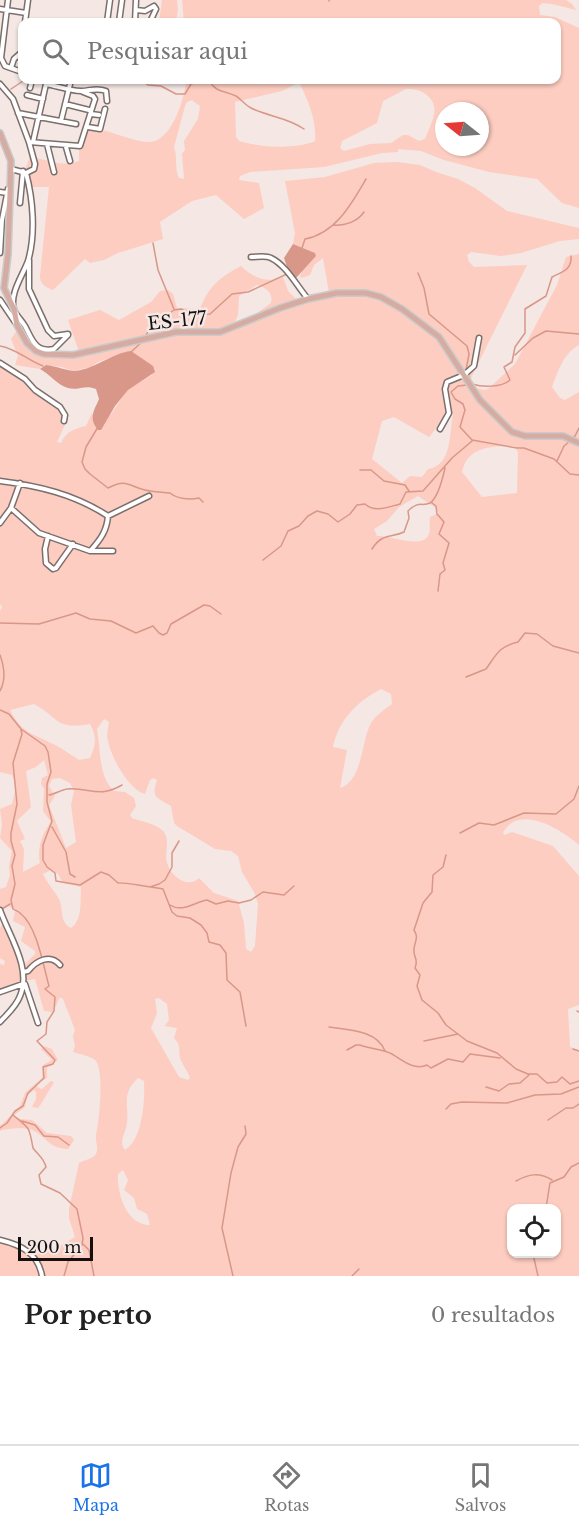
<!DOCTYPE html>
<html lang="pt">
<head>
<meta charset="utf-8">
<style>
	:root { --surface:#fff; --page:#f6f6f6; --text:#222; --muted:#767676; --line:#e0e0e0; --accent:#1a73e8 }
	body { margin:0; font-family:"Libre Baskerville",serif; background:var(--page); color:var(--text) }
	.controls { position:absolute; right:18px; bottom:18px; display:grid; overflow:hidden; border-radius:12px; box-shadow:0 2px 4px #0004 }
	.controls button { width:54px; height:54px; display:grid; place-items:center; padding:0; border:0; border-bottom:2px solid var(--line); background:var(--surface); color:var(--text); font:30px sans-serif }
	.compass { position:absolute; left:435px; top:102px; width:54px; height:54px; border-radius:50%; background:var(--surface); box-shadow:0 2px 4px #0004; rotate:287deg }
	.scale { position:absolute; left:18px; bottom:15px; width:75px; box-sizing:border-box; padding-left:6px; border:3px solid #14100f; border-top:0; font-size:16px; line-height:21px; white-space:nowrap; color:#14100f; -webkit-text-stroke:4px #f4e7e4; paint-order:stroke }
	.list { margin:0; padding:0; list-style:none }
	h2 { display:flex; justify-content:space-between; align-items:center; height:78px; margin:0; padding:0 24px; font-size:26px }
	h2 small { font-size:20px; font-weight:400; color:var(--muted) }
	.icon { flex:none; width:33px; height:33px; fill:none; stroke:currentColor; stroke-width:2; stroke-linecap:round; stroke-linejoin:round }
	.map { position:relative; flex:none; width:579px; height:1276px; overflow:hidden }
	.search { position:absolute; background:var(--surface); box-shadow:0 2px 4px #0004; left:18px; right:18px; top:18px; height:66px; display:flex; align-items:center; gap:15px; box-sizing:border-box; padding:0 21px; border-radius:12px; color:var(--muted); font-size:22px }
	.sheet { height:168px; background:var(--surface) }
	nav { display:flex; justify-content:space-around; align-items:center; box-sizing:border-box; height:84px; border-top:2px solid var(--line); background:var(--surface); font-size:16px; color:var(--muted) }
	nav a { display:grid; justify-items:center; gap:3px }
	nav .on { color:var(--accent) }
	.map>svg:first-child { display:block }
</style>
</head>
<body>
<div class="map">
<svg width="579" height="1276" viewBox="0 0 579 1276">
	<rect width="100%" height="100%" fill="#f4e7e4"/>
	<!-- green -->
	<path fill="#fdcdc1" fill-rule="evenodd" d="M162 0H177L178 9 176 22H159Z
		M182 0H566L572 4 576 10 552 4 543 3 539 6 540 15 555 17 579 28V208L562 203 537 179 489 172 444 160 421 151 398 149V152L382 153 324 167 250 172 240 176 239 180 259 183 264 208 244 219 216 195 192 201 160 222 163 239 118 253 104 260 90 263 85 259 53 290C46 287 40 285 40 276L49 187H28L24 172 30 157C47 159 61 168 79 161V145L87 129C93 130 100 130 106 131 117 134 139 143 151 142 173 139 185 97 186 80H556V22H184ZM296 84H300C308 100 317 122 315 141 296 150 259 147 239 141L236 137 235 102 282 91ZM406 89C416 89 422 90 429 97 441 109 430 125 425 139L419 141 408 135H403L391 143 370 144 344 151 340 148 342 141 377 123 383 101ZM192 100 200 106 198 119 184 141 185 150 182 154 184 179 179 178C174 168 178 158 174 147L185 106 187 102ZM444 111H480V147H444Z
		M397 162 420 165 436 172 458 179 475 188 507 211 579 228V239L560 241 521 253 501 256 471 252 467 255 469 262 474 267 527 265 470 380 475 388 484 390 488 389 515 364 557 285 566 257 579 254V345C563 354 558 371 552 387L560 398 565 400 579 392V845C564 832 533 812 513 822 509 824 506 828 503 832L504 835 512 832 553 846 579 876V1005L568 1009 570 1047 579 1050V1276H0V1239L36 1254 53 1250 75 1237 69 1218V1209L79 1163C84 1160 93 1159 96 1154 99 1147 95 1141 96 1135 99 1122 105 1069 95 1060 90 1056 79 1054 73 1052L75 1046 73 1036 75 1030 63 999 60 997 53 1012 44 1011 35 979 25 981 22 967 35 954V951L21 941 25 927 13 921 15 911 9 906 0 910V889L6 887 10 875 9 866 12 851 0 838 2 825 0 809 12 804 16 787 12 775 0 772V611L2 607 0 604V361L22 373 35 386 62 406 68 418 58 440 57 442 61 443C66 431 74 429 86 426L92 413 94 424 111 414 128 389 152 375 153 366 126 352 98 362 91 367 73 371 62 367 42 365 40 369 15 365 18 356 11 339 18 329C22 334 26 341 30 345 41 356 66 355 79 352L68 320 100 310 119 320 151 302 160 291 168 290 173 294 177 308 200 309C209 286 219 278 241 266 252 277 267 284 283 277L288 291 296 299 329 293 323 258 314 265 310 275 301 278 300 276 303 270 316 256 315 253 293 244 295 233 285 181 325 177 374 163ZM257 285C265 287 274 293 271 303L253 316 234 324 238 315 239 296ZM449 412 453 414C449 433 453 465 428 469L422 477 410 476 402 483 372 459 382 421 394 417 429 437ZM514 446 518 452 517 493 482 497 462 472C467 446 493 446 514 446ZM418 496 436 508 439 513 430 517C429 523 431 531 428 536 420 549 391 535 377 536L374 529 387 521 399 507ZM381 689 391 694 392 704C385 709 376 715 371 723 361 741 363 781 340 788L347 750 333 747C339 719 357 702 381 689ZM34 704C60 718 54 730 90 724 97 736 96 746 90 758L79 760C71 755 63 749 55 745 33 733 23 735 10 710ZM104 719 109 722C108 729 106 735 108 741 111 757 129 790 145 794L150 780 153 778 157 780C151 798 156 797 171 806L174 823 177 826 215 849 231 851 238 856 242 872 255 894 258 904 255 946 251 952 246 949 244 923 238 901 214 893 199 878C188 889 171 877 167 863 164 853 171 840 163 831 155 823 142 822 132 818L130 815 136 806 134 798 125 792 114 791C98 776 101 750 97 729ZM44 760 48 775 42 778 41 784 44 789 43 811 51 822C42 833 37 849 40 863L23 872 24 849 20 841 25 839 17 821 31 807 26 771 36 767ZM60 778 70 783 74 791 71 805 76 842 66 848 49 805 55 796 49 786 52 779ZM51 870 58 874 63 883 81 887C80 900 83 920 71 928 59 922 64 910 59 899 54 890 47 883 43 874ZM159 998 167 1004 169 1020 165 1026 177 1028 174 1038C182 1046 178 1049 180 1058 182 1065 188 1071 190 1078L188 1080 179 1077 151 1028 157 1013 155 999ZM138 1078 144 1081C145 1099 143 1140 125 1150 118 1142 126 1133 127 1123 129 1104 121 1094 138 1078ZM123 1170 128 1180 124 1190 134 1198 137 1209 147 1214 150 1225C126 1225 117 1193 118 1174ZM512 1208H556V1254H512Z
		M4 922 21 968 20 984 0 988V964L4 965 5 961 0 958V928Z
		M44 1046 52 1049 58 1060 51 1066 47 1067V1078L37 1084V1087L42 1089 51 1081 54 1082 41 1104 38 1108 32 1107 36 1099V1092L34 1090 27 1096 25 1107 13 1116 20 1119 32 1120 47 1133 71 1136 74 1140 68 1149C48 1148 48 1138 34 1131 27 1127 8 1128 0 1131V1126L19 1108 25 1093 42 1078 43 1065 52 1060 41 1049Z"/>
	<!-- water -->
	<path fill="#d89788" d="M293 244 315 253 316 256 296 278 289 273 284 258Z
		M131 351 153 366 155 372 128 390 115 406 101 430H98C88 418 94 411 99 399L96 389C85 384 78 391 68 388 57 385 50 374 40 369L46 365C54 366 66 370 73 371 92 371 112 353 131 351Z"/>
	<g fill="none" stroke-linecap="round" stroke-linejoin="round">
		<!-- stream -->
		<path stroke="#d89788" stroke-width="1.5" d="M329 1V0
			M141 80 148 85 161 86 176 94H185L191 84 204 80
			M209 80C216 93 223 90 236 96 241 99 245 105 251 108 269 117 287 117 304 129
			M11 89 23 81
			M333 225C345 226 357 222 364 212
			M153 243 158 270 174 309
			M302 248 305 239C336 233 352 203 366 179
			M418 273 424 288 429 314 467 346 469 354 466 370 472 383
			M145 337 151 326 174 310 181 309 197 315 210 314 232 294 248 292 287 274
			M0 346C17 349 27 360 43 366
			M131 352 143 341
			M515 355 533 338 546 331 579 334
			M472 384C482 387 501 388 510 380L504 367 512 362 515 347 525 333V309L546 296 552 277C562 272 572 270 571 256
			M467 385 458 386 451 392 455 399 463 404 465 410 460 427 472 440 517 448H524L554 459 570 474 579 475
			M98 427 86 447 82 462 85 469 90 474 108 488C127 478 128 486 145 490 153 492 162 492 170 493 177 499 190 500 199 498L203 502
			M573 437 575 436 579 428
			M557 461 564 446 570 441
			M360 470H371L384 481 405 485 409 491
			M432 503 436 506 437 514 444 522 439 534 449 543 443 563 445 570 440 574 438 591
			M372 549C382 533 391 538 404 532L409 518 408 511C419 500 422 507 430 503 438 498 443 477 445 468
			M263 560 281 546 288 531 299 526 308 516 317 511 328 514 338 522 350 514 357 505 365 504C375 513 388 507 400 504L406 492 423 491 452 458 472 441
			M0 623 39 624 76 613 90 619 111 621 136 633 153 626 159 633 163 635 167 633 171 624 204 605 210 606 221 614
			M0 655C4 666 6 680 0 691
			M466 677 486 669C497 654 498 647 518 642L525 633 537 634 553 646 579 653
			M0 710 9 714 21 729 45 746 48 752 51 772 47 784V802L52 821 43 845V860L47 867 55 873 56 881 80 885 101 872 109 875 118 883C121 882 158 888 163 889L172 912 177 916 190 918 201 925 207 933 209 942 220 945 226 953 227 980 240 992 246 1026
			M49 795C55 794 61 790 67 789 90 787 98 799 122 785
			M52 827 66 852 70 874 75 877
			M460 833 479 823 494 825 524 813 556 814 574 799 579 786
			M446 855 443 867 433 875 432 892 423 903 414 930C419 938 415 940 414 949 413 958 419 958 415 968L420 975 417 986 422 1000 438 1013 446 1025 467 1041 497 1053 516 1069 528 1074H537L547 1083 557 1082 562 1077 570 1084 579 1081
			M150 887 159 884 165 880 172 867V853L179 841
			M170 905C182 913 195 902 207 900L216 904 228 901 239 903 251 900 263 892 284 895 294 886
			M2 909 10 904
			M577 1011 579 1012
			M329 1027C348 1030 377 1030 385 1051
			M424 1041 458 1034
			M573 1049 579 1051
			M347 1050 356 1045H360C370 1049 383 1049 392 1054 402 1060 414 1071 427 1065L431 1068 448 1059 463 1062 470 1054 500 1058
			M486 1087 499 1091 509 1084 520 1083 529 1075
			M446 1109 451 1104 462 1102 507 1103 535 1095 561 1094 579 1087
			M13 1115C30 1129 29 1126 33 1148 38 1155 44 1158 46 1167L39 1175 41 1184 60 1193 77 1209 83 1238 82 1245 68 1262 64 1276
			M548 1120 566 1108H573L579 1104
			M22 1121 35 1125 44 1136 58 1137 69 1145
			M0 1128 7 1123 15 1111 23 1106 28 1093 44 1078 43 1067 53 1064 55 1060 37 1041 46 1034 47 1022 54 1011 55 997 45 989 49 986C44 969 37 926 21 914 19 911 16 911 13 909L11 900 15 884 12 866 15 855 11 841V833L17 804 13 763 22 734 21 730
			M516 1181C529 1174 539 1172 552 1180
			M546 1208 550 1183 564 1177 571 1167 579 1163
			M83 1244 89 1250 94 1276
			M533 1254 538 1276
			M233 1276 222 1228 231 1173 238 1147 246 1134 245 1126
			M352 1276 359 1269"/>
		<defs>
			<path id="minor" d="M0 9 26 13
				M136 10 145 11 154 6 156 9 150 22
				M25 22 28 0
				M107 22 110 0
				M119 22 122 0
				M135 22 136 0
				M1 58 8 0
				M1 58 5 66 22 72
				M11 68 14 59 22 52
				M47 80 46 84C57 86 70 91 81 91 90 91 96 87 106 91L107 101
				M0 84 13 99 29 142 35 164 34 169 26 173
				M30 88 32 80
				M27 95 43 99
				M65 104 89 110
				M18 113 76 124
				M91 114 99 115
				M61 121 71 80
				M88 127 100 129 105 109
				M29 142 80 146 95 99 93 96 83 92
				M33 142 46 84
				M47 144 54 172
				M66 147 70 161
				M11 169 26 173C33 199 36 234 28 261 23 275 9 294 14 310 16 315 22 321 25 326 32 339 35 353 54 349L68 335V334L54 336 48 330 29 289V260
				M0 192 7 193
				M20 203 23 171
				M0 253 2 220 8 189
				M251 257C257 257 266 255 271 258 286 265 297 286 308 299
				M0 300 15 322
				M0 363 25 379 35 390 60 407 65 415 64 421
				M440 429 449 413 445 389 447 382 464 375 474 366 479 338
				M0 481C39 486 74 494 108 516
				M11 508 39 533 90 551H113
				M0 523 11 508 20 483
				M48 536 45 549 46 563 53 569 56 568 73 544
				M91 550C101 539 107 530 108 516L149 496
				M0 910C9 936 32 968 20 996 16 1007 7 1014 0 1022
				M23 972 28 971C36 961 50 953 60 965
				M25 984 38 1023
				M0 992 23 984
				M0 1240C21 1245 38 1253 42 1276"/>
			<path id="major" d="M0 133 11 161 8 254 4 288 14 309 17 325 27 343 36 351 44 354 73 355 176 332H220L280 308 308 299 337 293H366L381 297 402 309 439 337 480 400 512 432 525 436H563L579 443"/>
		</defs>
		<!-- minor casing -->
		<use href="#minor" stroke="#7b6f6c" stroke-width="7"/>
		<!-- major casing -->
		<use href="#major" stroke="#cbcaca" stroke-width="8"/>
		<!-- minor -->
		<use href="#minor" stroke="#fff" stroke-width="4"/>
		<!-- major -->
		<use href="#major" stroke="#d6aba1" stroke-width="5"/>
	</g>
	<g text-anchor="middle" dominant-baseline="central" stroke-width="5" stroke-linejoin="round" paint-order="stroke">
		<!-- street labels -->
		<g font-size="18" fill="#14100f" stroke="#f4e7e4">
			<text transform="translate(177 321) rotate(-6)">ES-177</text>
		</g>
	</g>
</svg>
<div class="controls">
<button><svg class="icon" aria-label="locate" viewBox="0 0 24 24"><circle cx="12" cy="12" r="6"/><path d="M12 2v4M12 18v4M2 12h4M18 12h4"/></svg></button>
</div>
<svg class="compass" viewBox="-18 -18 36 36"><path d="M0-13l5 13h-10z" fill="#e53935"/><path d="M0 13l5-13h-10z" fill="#767676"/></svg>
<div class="scale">200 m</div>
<div class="search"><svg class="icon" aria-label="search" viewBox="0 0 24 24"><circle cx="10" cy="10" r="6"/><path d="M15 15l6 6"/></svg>Pesquisar aqui</div>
</div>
<section class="sheet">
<h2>Por perto<small>0 resultados</small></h2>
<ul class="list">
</ul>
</section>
<nav>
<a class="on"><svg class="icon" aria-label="map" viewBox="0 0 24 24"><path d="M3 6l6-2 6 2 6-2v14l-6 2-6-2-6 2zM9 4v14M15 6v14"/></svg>Mapa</a>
<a><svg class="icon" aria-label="directions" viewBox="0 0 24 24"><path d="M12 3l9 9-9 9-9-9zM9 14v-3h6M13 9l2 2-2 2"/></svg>Rotas</a>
<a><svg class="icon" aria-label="saved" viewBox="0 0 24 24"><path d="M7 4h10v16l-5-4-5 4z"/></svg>Salvos</a>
</nav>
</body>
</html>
